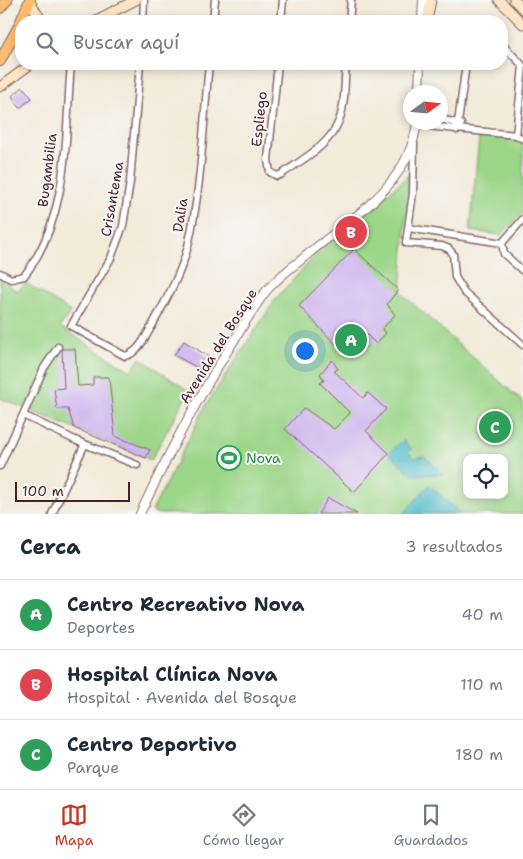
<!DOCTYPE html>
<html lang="es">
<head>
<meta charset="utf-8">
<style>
	:root { --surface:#fff; --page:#f2f2f3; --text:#1f2937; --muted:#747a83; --line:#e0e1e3; --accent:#c8321e }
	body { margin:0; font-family:"Shantell Sans",sans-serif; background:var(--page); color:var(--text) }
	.controls { position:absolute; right:15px; bottom:15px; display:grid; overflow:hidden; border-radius:10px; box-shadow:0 2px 8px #0003 }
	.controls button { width:45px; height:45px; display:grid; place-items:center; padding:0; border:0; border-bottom:1px solid var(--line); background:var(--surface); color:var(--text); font:25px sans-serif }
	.compass { position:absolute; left:403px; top:85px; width:45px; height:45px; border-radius:50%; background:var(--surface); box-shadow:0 2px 8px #0003; rotate:75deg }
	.scale { position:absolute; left:15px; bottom:12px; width:115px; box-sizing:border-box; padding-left:5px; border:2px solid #4a1f2b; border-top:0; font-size:14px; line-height:18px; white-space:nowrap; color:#4a1f2b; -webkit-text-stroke:4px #f6f6f2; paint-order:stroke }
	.you { position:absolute; left:304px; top:350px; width:18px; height:18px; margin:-12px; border:4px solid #fff; border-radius:50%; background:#1a73e8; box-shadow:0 0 0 8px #1a73e833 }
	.badge { display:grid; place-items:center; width:32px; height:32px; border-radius:50%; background:var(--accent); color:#fff; font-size:16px; font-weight:700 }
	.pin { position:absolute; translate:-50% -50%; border:2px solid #fff; box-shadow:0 1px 5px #0006 }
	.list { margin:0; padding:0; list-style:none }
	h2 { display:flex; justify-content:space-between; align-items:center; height:65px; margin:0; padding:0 20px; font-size:21px }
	h2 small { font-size:16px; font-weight:400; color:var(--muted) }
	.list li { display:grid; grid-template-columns:32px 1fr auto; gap:15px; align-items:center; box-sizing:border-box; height:70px; padding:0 20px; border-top:1px solid var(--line) }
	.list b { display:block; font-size:19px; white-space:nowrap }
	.list p { margin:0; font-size:16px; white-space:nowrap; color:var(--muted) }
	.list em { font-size:16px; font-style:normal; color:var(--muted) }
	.icon { flex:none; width:28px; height:28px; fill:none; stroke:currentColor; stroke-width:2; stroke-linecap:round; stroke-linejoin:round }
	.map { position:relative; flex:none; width:523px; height:514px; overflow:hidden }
	.search { position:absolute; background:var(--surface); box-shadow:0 2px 8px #0003; left:15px; right:15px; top:15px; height:55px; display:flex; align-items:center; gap:12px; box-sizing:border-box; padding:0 18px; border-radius:20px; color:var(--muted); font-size:19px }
	.sheet { height:275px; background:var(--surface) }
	nav { display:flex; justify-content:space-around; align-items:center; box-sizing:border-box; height:70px; border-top:1px solid var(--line); background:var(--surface); font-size:14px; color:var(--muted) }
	nav a { display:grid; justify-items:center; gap:2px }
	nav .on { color:var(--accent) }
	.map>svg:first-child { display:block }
</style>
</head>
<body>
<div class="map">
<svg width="523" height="514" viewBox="0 0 523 514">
	<rect width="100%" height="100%" fill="#f6f6f2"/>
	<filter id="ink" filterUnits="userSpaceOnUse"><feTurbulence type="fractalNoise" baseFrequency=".02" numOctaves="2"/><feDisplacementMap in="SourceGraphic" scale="10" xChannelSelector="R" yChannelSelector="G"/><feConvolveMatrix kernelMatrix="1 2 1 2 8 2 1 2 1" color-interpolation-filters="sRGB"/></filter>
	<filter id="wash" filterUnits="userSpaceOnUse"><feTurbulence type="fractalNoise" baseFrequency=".0096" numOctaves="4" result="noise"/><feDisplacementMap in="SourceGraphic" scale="20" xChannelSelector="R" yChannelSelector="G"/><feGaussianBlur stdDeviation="1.12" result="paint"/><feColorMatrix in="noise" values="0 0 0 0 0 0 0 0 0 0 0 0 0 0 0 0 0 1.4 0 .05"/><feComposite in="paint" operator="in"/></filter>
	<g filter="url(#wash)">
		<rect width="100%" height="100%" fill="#f2ebda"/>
		<!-- green -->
		<path fill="#9cd689" stroke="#737a5a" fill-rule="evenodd" d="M479 137 514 138 523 146V213L501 235 470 231Z
			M409 175 401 293 523 402V514H158L152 511 206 405 277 297 317 254ZM467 458H504V495H467Z
			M0 279 17 291 26 283 71 312 60 327 131 371 140 358 189 391 151 460 0 398Z"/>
		<!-- water -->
		<path fill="#4db9c9" stroke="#4c6c7a" d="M403 440 412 449 408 452 414 458 424 456 444 474 412 475 389 453Z
			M429 485 461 514H403Z"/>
		<g id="blocks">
			<!-- building -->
			<path fill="#d0b6ef" d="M23 87 32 98 20 108 12 96Z
				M354 249 398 290 387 304 395 315 382 329 386 333 376 344 363 331 344 353 299 306Z
				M184 341 212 359 205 372 174 355Z
				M62 349H75L78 386 93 385V377H109L115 436 150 450 146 458 74 428 68 409H57L54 389 64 388Z
				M332 360 338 369 334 371 363 398 368 393 386 409 366 431 389 453 354 492 285 429 304 408 334 429 350 413 320 383 324 380 320 374Z
				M328 498 357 514H318Z"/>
		</g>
	</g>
	<g filter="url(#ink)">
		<use href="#blocks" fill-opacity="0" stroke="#856668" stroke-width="1"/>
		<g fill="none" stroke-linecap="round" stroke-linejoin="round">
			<defs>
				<path id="minor" d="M143 21 144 0
					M213 21 215 0
					M281 21 283 0
					M349 21 351 0
					M502 44 523 66
					M140 64 130 182 123 226 111 258 71 326 125 356C139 353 145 337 152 326 166 300 181 274 188 246 202 187 203 124 209 64
					M278 64 268 160 270 172 277 176 282 174C301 160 327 147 337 125 346 108 344 83 346 64
					M440 119 461 124
					M417 125 516 135 523 139
					M457 130 466 64
					M516 135 523 66
					M414 143 413 193 406 243 442 246 449 249 453 254 455 277 464 292 523 345
					M408 228 502 243
					M502 243 504 254 523 271
					M502 243 523 219
					M0 273 11 279 24 276C70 218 65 133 71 64
					M23 415 77 441 137 465
					M0 466 44 368 58 347
					M52 514 85 444"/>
				<path id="tertiary" d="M422 21 423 0
					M419 92 420 64
					M140 514C167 456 196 401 230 347 242 328 253 308 267 290 277 279 289 269 301 260 347 220 409 189 417 122"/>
				<path id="secondary" d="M499 0 523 24
					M514 0 523 9
					M30 2 42 21
					M94 21 136 0
					M427 21 431 0
					M0 87 31 64"/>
				<path id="trunk" d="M0 8 7 0
					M21 21 30 0
					M0 61 21 22"/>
			</defs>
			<!-- minor casing -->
			<use href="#minor" stroke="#856668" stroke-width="9"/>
			<!-- tertiary casing -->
			<use href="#tertiary" stroke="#856668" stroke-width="10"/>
			<!-- secondary casing -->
			<use href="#secondary" stroke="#856668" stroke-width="11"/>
			<!-- trunk casing -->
			<use href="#trunk" stroke="#856668" stroke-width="12"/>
			<!-- minor -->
			<use href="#minor" stroke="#fff" stroke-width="6"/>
			<!-- tertiary -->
			<use href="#tertiary" stroke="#fff" stroke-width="8"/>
			<!-- secondary -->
			<use href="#secondary" stroke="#fee5c5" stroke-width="9"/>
			<!-- trunk -->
			<use href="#trunk" stroke="#fcbd6f" stroke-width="10"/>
		</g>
	</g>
	<!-- icons -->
	<defs>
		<symbol id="stadium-ring" viewBox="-11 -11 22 22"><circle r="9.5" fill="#f6f6f2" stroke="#2e9e5b" stroke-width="1.5"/><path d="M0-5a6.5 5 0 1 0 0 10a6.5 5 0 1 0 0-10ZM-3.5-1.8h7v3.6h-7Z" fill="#2e9e5b"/></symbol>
	</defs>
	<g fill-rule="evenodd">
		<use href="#stadium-ring" x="215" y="444" width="28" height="28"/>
	</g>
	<g text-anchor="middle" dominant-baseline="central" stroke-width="4" stroke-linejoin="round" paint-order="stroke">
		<!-- street labels -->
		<g font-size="14" fill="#4a1f2b" stroke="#f6f6f2">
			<text transform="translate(259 119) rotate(-84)">Espliego</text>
			<text transform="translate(47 170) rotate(-83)">Bugambilia</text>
			<text transform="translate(112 199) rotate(-80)">Crisantema</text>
			<text transform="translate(180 215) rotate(-81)">Dalia</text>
			<text transform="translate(218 346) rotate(-58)">Avenida del Bosque</text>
		</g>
		<!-- leisure labels -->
		<g font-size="14" fill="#27864d" stroke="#f6f6f2" text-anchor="start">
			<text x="246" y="458">Nova</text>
		</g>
	</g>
</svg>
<div class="controls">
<button><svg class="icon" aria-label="locate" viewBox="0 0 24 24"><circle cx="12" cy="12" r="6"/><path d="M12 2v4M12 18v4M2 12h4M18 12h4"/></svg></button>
</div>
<svg class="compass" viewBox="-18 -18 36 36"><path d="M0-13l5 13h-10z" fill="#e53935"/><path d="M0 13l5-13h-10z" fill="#747a83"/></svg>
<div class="scale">100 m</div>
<div class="you"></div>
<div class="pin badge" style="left:351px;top:340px;background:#2e9e5b">A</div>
<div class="pin badge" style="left:351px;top:232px;background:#e0444e">B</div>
<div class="pin badge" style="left:495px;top:427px;background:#2e9e5b">C</div>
<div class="search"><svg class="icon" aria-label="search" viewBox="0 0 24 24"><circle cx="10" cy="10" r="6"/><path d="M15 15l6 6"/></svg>Buscar aquí</div>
</div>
<section class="sheet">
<h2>Cerca<small>3 resultados</small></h2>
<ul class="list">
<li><span class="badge" style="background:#2e9e5b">A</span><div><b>Centro Recreativo Nova</b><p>Deportes</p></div><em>40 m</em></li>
<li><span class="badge" style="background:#e0444e">B</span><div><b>Hospital Clínica Nova</b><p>Hospital · Avenida del Bosque</p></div><em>110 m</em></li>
<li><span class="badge" style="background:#2e9e5b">C</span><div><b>Centro Deportivo</b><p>Parque</p></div><em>180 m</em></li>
</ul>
</section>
<nav>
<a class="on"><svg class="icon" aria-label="map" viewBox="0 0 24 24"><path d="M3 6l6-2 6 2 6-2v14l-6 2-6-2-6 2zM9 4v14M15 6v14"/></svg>Mapa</a>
<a><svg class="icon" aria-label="directions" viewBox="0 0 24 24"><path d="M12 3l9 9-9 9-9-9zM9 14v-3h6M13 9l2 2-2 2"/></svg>Cómo llegar</a>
<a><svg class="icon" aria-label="saved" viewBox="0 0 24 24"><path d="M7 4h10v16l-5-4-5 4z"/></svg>Guardados</a>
</nav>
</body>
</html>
